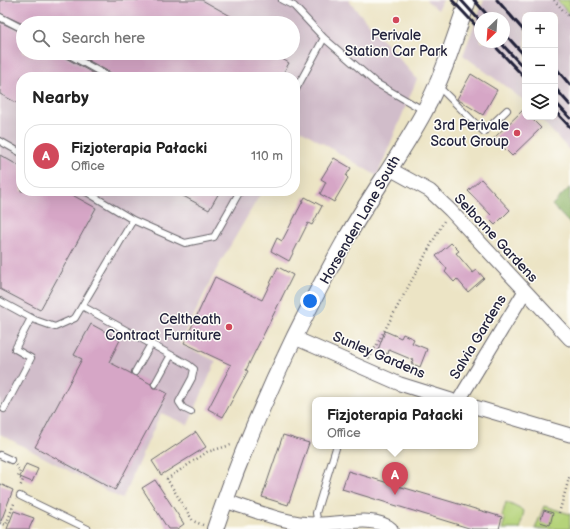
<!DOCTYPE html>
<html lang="en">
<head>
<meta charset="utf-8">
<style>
	:root { --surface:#fff; --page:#f2f2f2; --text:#222; --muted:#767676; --line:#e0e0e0; --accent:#d1495b }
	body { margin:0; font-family:"Balsamiq Sans",sans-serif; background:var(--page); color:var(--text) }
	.controls { position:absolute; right:12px; top:12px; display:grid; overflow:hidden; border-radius:8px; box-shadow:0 4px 16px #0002 }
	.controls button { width:36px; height:36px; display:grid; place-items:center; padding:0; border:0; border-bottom:1px solid var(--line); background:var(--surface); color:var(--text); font:20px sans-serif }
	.compass { position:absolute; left:474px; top:12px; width:36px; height:36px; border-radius:50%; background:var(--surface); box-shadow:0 4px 16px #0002; rotate:205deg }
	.you { position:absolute; left:310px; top:301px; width:14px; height:14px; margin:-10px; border:3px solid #fff; border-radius:50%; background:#1a73e8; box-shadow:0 0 0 6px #1a73e833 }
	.badge { display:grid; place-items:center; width:26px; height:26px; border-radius:50%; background:var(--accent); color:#fff; font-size:13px; font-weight:700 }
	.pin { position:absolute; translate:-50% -33px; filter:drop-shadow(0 1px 2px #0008) }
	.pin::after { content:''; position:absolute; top:21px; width:14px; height:12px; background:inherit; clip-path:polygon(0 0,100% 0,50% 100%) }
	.popup { position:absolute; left:312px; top:397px; width:166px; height:52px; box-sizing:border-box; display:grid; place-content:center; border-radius:8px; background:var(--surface); filter:drop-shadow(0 1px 3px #0005); font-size:13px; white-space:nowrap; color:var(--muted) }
	.popup b { font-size:15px; color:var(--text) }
	.popup::after { content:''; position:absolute; left:50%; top:100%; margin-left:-8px; border:8px solid transparent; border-top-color:var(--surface) }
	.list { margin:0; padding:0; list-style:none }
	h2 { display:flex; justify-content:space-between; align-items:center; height:52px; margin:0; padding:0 16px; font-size:17px }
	h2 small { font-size:13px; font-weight:400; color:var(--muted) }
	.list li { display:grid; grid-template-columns:26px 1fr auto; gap:12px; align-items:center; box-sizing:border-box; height:64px; margin:0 8px 8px; padding:0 8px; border:1px solid var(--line); border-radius:16px }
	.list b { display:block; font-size:15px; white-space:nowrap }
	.list p { margin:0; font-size:13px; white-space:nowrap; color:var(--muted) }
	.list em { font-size:13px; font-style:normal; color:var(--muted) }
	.icon { flex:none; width:22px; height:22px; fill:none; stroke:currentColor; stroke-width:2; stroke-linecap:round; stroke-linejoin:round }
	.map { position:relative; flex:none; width:570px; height:529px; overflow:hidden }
	.search { position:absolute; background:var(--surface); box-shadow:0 4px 16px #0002; left:16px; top:16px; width:284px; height:44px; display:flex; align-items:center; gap:10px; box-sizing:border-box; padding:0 14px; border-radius:22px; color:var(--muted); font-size:15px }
	.panel { position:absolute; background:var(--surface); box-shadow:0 4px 16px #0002; left:16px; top:72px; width:284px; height:124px; border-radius:16px }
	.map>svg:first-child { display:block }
</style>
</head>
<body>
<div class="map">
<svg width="570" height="529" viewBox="0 0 570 529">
	<rect width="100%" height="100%" fill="#fdfcf7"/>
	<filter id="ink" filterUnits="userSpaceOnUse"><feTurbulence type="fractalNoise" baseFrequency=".025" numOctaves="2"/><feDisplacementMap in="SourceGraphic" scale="8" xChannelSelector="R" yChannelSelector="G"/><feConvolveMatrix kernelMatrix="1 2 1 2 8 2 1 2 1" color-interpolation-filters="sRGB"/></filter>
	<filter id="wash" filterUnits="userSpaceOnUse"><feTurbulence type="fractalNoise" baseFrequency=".012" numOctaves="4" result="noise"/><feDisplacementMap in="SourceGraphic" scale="16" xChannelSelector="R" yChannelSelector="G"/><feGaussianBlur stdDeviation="0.9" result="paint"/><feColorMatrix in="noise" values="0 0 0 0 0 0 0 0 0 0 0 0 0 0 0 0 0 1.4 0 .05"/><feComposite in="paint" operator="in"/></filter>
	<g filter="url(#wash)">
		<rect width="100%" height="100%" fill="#ece4c5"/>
		<!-- industrial -->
		<path fill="#d1bdca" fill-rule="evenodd" d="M0 0H348L417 79 377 176 299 129 295 135V77H21V191H262L215 272 180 344 216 361 188 425 161 413 122 499 0 434ZM23 23H293V53H23Z
			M426 0H443L438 10Z
			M484 0H557L570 15V151L539 117H555V15H525V101L463 55ZM480 18H504V42H480Z"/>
		<!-- green -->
		<path fill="#b5d37a" stroke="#6c7a5a" d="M557 0H570V15Z
			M506 502 524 511 520 529H502L505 519 502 516Z
			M544 506 570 514V529H535Z"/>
		<!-- forest -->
		<path fill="#90b56a" stroke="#596c52" d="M570 187V224L552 205Z"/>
		<g id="blocks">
			<!-- building -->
			<path fill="#d6a6c6" d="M0 0H202L243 23 23 24 0 13Z
				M0 22 23 33V53H62L64 57 100 77H21V105L0 94Z
				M75 53H272L289 63 281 77H113L111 73Z
				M471 74 497 90 483 115 457 99Z
				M523 110 525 117H530L541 128 512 156 494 138Z
				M0 155 21 167V191H65L96 208 40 310 0 289Z
				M334 158 351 168 346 176 348 178 334 202 320 194 326 182 321 179Z
				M481 179 510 210 495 225 488 218 491 215 468 191Z
				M174 191H220L209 210Z
				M305 197 322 206 312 225 308 223 289 261 271 251 277 238 282 241Z
				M451 243 459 251 456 253 473 273 477 270 484 278 468 292 457 279 454 282 445 272 447 269 436 256Z
				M278 267 293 275 246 370 248 371 223 417 208 409 231 365 184 343 215 277 262 300Z
				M91 324 120 340 109 362 151 384 153 388H157L167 393 115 490 35 447 82 359 74 355Z
				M385 331 401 338 403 334 414 339 412 343 427 349 420 367 411 363 413 360 389 350 388 354 378 350Z
				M196 432 206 447 161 475 152 461Z
				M283 435 309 443 288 505 262 497Z
				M26 464 38 469 32 482 20 477Z
				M348 471 502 517 499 529H472L342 489Z
				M155 480 184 524 177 529H168L142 488Z
				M0 484 13 490 1 521H0Z
				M544 510 553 513 550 525 540 522Z
				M14 511 34 518 29 529H7Z"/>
		</g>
	</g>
	<g filter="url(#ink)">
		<use href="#blocks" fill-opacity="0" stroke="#69666b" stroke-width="1"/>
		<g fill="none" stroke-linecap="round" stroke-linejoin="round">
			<defs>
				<path id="service" d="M282 0 294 6 324 38 376 83 423 110
					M0 17 23 29
					M66 53 109 77
					M437 85 484 132 507 110
					M295 91 324 38
					M0 141 21 153
					M85 191 133 220 185 243 214 237 240 191
					M0 301 35 320 55 327 75 318 133 220
					M82 306 189 365 194 369 192 378 179 402 183 408 191 412
					M135 372 151 344
					M155 384 171 355
					M4 409 31 358 15 349 31 318
					M0 455 11 460
					M20 496 88 529
					M318 525 316 513 336 448"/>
				<path id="minor" d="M390 169 430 191 450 210 570 339
					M295 338 400 384 451 400
					M459 400 525 291
					M475 407 570 435
					M225 501C254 510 285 524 316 524 337 525 375 514 391 529"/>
				<path id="tertiary" d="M215 529C248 432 292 336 342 246 367 200 399 158 424 112 443 77 455 37 468 0"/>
			</defs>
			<!-- service casing -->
			<use href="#service" stroke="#69666b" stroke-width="8"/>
			<!-- minor casing -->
			<use href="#minor" stroke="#69666b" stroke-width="15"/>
			<!-- tertiary casing -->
			<use href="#tertiary" stroke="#69666b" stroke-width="18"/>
			<!-- path -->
			<path stroke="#69666b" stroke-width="2.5" stroke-dasharray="1 3" stroke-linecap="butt" d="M554 0 570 18
				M369 359 444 221
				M16 465 20 471 18 477 23 480 20 487
				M559 513 570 475
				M0 523 6 525 15 501
				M203 525 193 521 167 479 207 452 231 445"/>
			<!-- service -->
			<use href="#service" stroke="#fff" stroke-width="6"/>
			<!-- minor -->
			<use href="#minor" stroke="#fff" stroke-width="13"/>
			<!-- tertiary -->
			<use href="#tertiary" stroke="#fff" stroke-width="16"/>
			<!-- rail -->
			<path stroke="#22223b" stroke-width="3" d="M452 0 480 30
				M461 0 480 21
				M474 0 490 18
				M497 0 525 32
				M504 33 525 56
				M491 42 525 78
				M500 42 525 69
				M555 67 570 85
				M555 88 570 105
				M555 102 570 118
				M555 111 570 127"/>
		</g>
	</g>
	<!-- markers -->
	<g fill="#d1495b" stroke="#fdfcf7" stroke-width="1.5">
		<circle cx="396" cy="20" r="4"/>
		<circle cx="517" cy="133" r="4"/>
		<circle cx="229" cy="327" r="4"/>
	</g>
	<g text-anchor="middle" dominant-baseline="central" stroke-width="3" stroke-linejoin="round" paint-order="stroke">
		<!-- poi labels -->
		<g font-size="14" fill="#22223b" stroke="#fdfcf7" text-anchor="end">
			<text x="396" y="35" text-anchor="middle">Perivale<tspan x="396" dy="16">Station Car Park</tspan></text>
			<text x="509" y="125">3rd Perivale<tspan x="509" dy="16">Scout Group</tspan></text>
			<text x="221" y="319">Celtheath<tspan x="221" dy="16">Contract Furniture</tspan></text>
		</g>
		<!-- street labels -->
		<g font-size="14" fill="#22223b" stroke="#fdfcf7">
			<text transform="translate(360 220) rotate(-60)">Horsenden Lane South</text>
			<text transform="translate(496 238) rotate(47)">Selborne Gardens</text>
			<text transform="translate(478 337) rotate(-59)">Salvia Gardens</text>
			<text transform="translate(379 355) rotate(23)">Sunley Gardens</text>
		</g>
	</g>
</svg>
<div class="controls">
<button>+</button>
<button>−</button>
<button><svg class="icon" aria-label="layers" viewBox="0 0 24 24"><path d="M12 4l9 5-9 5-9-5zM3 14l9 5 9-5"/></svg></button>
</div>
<svg class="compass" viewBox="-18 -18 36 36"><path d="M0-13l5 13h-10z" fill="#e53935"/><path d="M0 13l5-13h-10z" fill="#767676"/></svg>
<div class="you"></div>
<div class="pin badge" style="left:395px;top:495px">A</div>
<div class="popup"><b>Fizjoterapia Pałacki</b>Office</div>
<div class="search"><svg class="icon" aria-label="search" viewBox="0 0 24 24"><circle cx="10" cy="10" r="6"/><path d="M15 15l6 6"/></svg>Search here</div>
<section class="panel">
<h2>Nearby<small></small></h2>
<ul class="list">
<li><span class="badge">A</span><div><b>Fizjoterapia Pałacki</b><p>Office</p></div><em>110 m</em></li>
</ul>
</section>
</div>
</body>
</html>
